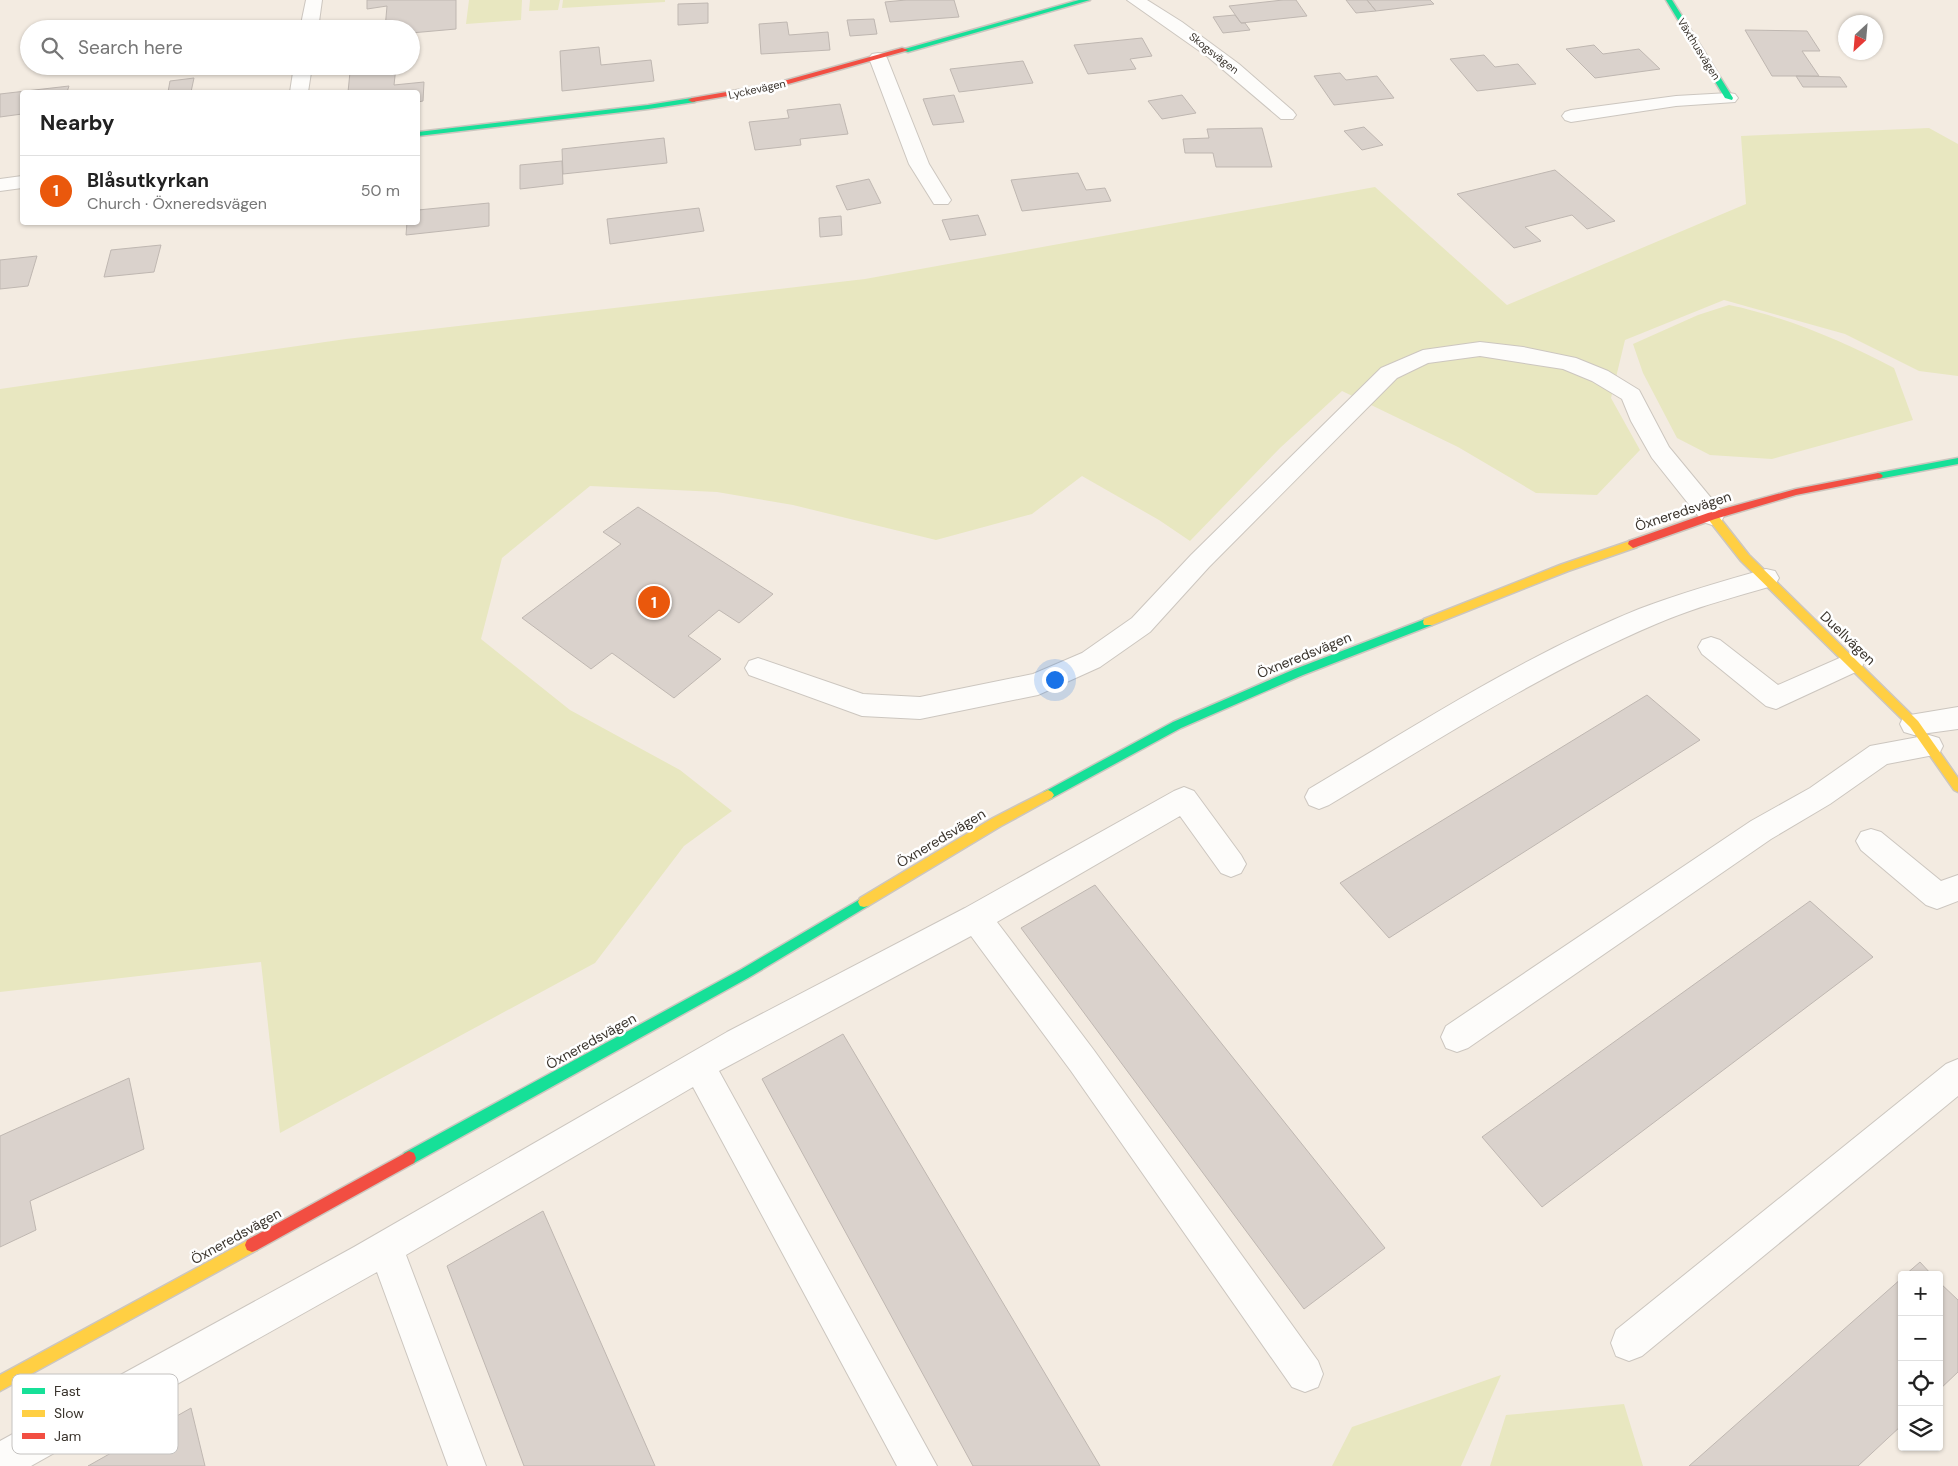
<!DOCTYPE html>
<html lang="en">
<head>
<meta charset="utf-8">
<style>
	:root { --surface:#fff; --page:#f6f6f6; --text:#222; --muted:#767676; --line:#e0e0e0; --accent:#ea580c }
	body { margin:0; font-family:"DM Sans",sans-serif; background:var(--page); color:var(--text) }
	.controls { position:absolute; right:15px; bottom:15px; display:grid; overflow:hidden; border-radius:5px; box-shadow:0 1px 4px #0004 }
	.controls button { width:45px; height:45px; display:grid; place-items:center; padding:0; border:0; border-bottom:1px solid var(--line); background:var(--surface); color:var(--text); font:25px sans-serif }
	.compass { position:absolute; left:1838px; top:15px; width:45px; height:45px; border-radius:50%; background:var(--surface); box-shadow:0 1px 4px #0004; rotate:206deg }
	.you { position:absolute; left:1054px; top:679px; width:18px; height:18px; margin:-12px; border:4px solid #fff; border-radius:50%; background:#1a73e8; box-shadow:0 0 0 8px #1a73e833 }
	.badge { display:grid; place-items:center; width:32px; height:32px; border-radius:50%; background:var(--accent); color:#fff; font-size:16px; font-weight:700 }
	.pin { position:absolute; translate:-50% -50%; border:2px solid #fff; box-shadow:0 1px 5px #0006 }
	.list { margin:0; padding:0; list-style:none }
	h2 { display:flex; justify-content:space-between; align-items:center; height:65px; margin:0; padding:0 20px; font-size:21px }
	h2 small { font-size:16px; font-weight:400; color:var(--muted) }
	.list li { display:grid; grid-template-columns:32px 1fr auto; gap:15px; align-items:center; box-sizing:border-box; height:70px; padding:0 20px; border-top:1px solid var(--line) }
	.list b { display:block; font-size:19px; white-space:nowrap }
	.list p { margin:0; font-size:16px; white-space:nowrap; color:var(--muted) }
	.list em { font-size:16px; font-style:normal; color:var(--muted) }
	.icon { flex:none; width:28px; height:28px; fill:none; stroke:currentColor; stroke-width:2; stroke-linecap:round; stroke-linejoin:round }
	.map { position:relative; flex:none; width:1958px; height:1466px; overflow:hidden }
	.search { position:absolute; background:var(--surface); box-shadow:0 1px 4px #0004; left:20px; top:20px; width:400px; height:55px; display:flex; align-items:center; gap:12px; box-sizing:border-box; padding:0 18px; border-radius:28px; color:var(--muted); font-size:19px }
	.panel { position:absolute; background:var(--surface); box-shadow:0 1px 4px #0004; left:20px; top:90px; width:400px; height:135px; border-radius:5px }
	.map>svg:first-child { display:block }
</style>
</head>
<body>
<div class="map">
<svg width="1958" height="1466" viewBox="0 0 1958 1466">
	<rect width="100%" height="100%" fill="#f3ebe1"/>
	<!-- green -->
	<path fill="#e8e7c0" d="M469 0H522L521 20 466 24Z
		M530 0H560L558 10 529 11Z
		M563 0H665V2L562 8Z
		M1929 128 1958 144V376L1919 371 1845 334 1724 300 1625 340 1611 398 1640 450 1597 495 1536 493 1458 447 1342 391 1280 448 1190 541 1159 520 1082 476 1032 514 936 540 793 505 717 492 590 486 502 558 481 639 570 710 680 770 732 811 684 846 595 963 280 1133 261 962 0 992V389L346 339 865 279 1375 187 1507 305 1746 204 1741 136Z
		M1729 305C1787 317 1842 341 1894 368L1913 420 1772 459 1710 455 1677 438 1643 373 1633 344 1698 315Z
		M1501 1375 1461 1466H1332L1352 1427Z
		M1624 1404 1643 1466H1490L1506 1415Z"/>
	<!-- building -->
	<path fill="#dad2cc" stroke="#bfb7b1" d="M367 0H456V29L411 33V29H385L387 6 367 9Z
		M906 0H954L959 17 890 22 885 2Z
		M1283 0H1296L1307 16 1241 23 1229 6Z
		M1346 0H1367L1376 11 1356 13Z
		M1367 0H1430L1434 4 1376 11Z
		M708 3V23L678 25V4Z
		M1235 15 1241 23H1245L1250 30 1223 33 1213 17Z
		M874 19 877 34 850 36 847 20Z
		M787 22 789 35 828 32 830 50 761 54 759 24Z
		M258 24 257 29H213Z
		M1745 30 1807 31 1820 51H1802L1819 76H1772Z
		M1142 38 1152 56 1130 59 1136 69 1088 74 1074 45Z
		M1594 45 1603 54 1639 49 1660 69 1595 78 1566 49Z
		M599 47 601 65 651 60 654 81 562 91 560 51Z
		M1484 55 1495 67 1518 64 1536 84 1477 91 1450 59Z
		M1023 61 1033 83 959 92 950 69Z
		M396 67 394 85 424 82 423 101 418 102V92H348L350 72Z
		M1340 73 1346 80 1377 76 1394 98 1334 105 1314 76Z
		M1796 76 1840 77 1847 87H1803Z
		M194 78 191 92H168L170 81Z
		M69 86 67 92H22V114L0 117V94Z
		M954 95 964 122 933 125 923 99Z
		M1182 95 1196 113 1162 119 1148 101Z
		M840 104 848 134 800 139 801 145 755 150 749 122 789 118 787 110Z
		M1364 127 1383 145 1362 150 1344 131Z
		M1262 128 1272 167H1216L1213 153H1185L1183 139 1209 138 1207 129Z
		M664 138 667 163 563 174 562 149Z
		M562 161 563 184 520 189V165Z
		M1555 170 1615 221 1587 229 1572 215 1525 227 1541 241 1514 248 1457 194Z
		M1078 173 1086 190 1105 188 1111 201 1022 211 1011 180Z
		M869 179 881 203 847 210 836 186Z
		M489 203V226L406 235 407 222H418V210Z
		M699 208 704 231 610 244 607 219Z
		M978 215 986 235 950 240 942 220Z
		M841 216 842 235 820 237 819 218Z
		M161 245 154 272 104 277 111 250Z
		M37 256 28 286 0 289V260Z
		M638 507 773 594 739 623 719 610 688 636 721 659 674 698 612 653 591 669 522 618 621 544 603 532Z
		M1647 695 1700 740 1389 938 1340 883Z
		M1095 885 1385 1248 1304 1309 1021 928Z
		M1810 901 1873 957 1542 1207 1482 1137Z
		M843 1034 1100 1466H973L762 1079Z
		M129 1078 144 1149 30 1201 36 1230 0 1247V1136Z
		M543 1211 655 1466H524L447 1266Z
		M1920 1262 1932 1275H1905Z
		M1902 1278V1425L1858 1466H1689Z
		M1939 1282 1958 1300V1372L1939 1390Z
		M191 1408 205 1466H88Z"/>
	<g fill="none" stroke-linecap="round" stroke-linejoin="round">
		<defs>
			<path id="lane" d="M878 53 884 54 887 58 929 164 951 200 948 204H934L909 164 869 58 872 54Z
				M1729 93 1735 94 1738 98 1735 102 1676 106 1571 122 1565 120 1562 116 1565 112 1571 110 1676 96Z
				M1480 342 1523 347 1576 358 1608 371 1639 390 1669 447 1721 510 1724 516 1721 522 1712 525 1703 522 1652 458 1631 421 1622 399 1592 381 1563 369 1480 356 1428 363 1397 378 1209 567 1150 632 1100 667 1038 695 920 719 862 716 749 675 745 668 749 661 758 658 863 694 920 697 1033 674 1082 653 1132 618 1191 555 1381 368 1423 350Z
				M1766 569 1775 571 1779 578 1775 585C1735 597 1695 607 1656 624 1541 673 1436 741 1329 805L1319 809 1309 805 1305 797 1309 789C1417 725 1523 656 1639 609 1681 593 1723 581 1766 569Z
				M1711 637 1720 640 1778 685 1851 653 1860 656 1864 663 1860 670 1776 709 1766 706 1702 654 1698 647 1702 640Z
				M1929 735 1939 738 1943 746 1939 754 1887 764 1830 804 1771 839 1468 1048 1457 1052 1446 1048 1441 1037 1446 1026 1751 821 1810 788 1870 746Z
				M1184 787 1194 791 1241 855 1246 864 1241 873 1231 877 1221 873 1180 816 997 922 1093 1049 1318 1361 1323 1374 1318 1387 1305 1392 1292 1387 1071 1071 971 936 719 1071 937 1466H897L693 1087 406 1255 486 1466H448L377 1272 31 1466H0V1441L354 1247 727 1032 965 908 1174 791Z
				M1871 829 1881 832 1941 881 1958 875V901L1937 909 1926 905 1861 850 1856 841 1861 832Z
				M1958 1059V1096L1642 1356 1629 1361 1616 1356 1611 1343 1616 1330 1946 1064Z"/>
			<path id="street" d="M306 0H322L318 29H300Z
				M1127 0H1147L1182 22 1239 64 1293 111 1296 115 1293 119H1281L1208 57Z
				M294 66H312L308 92H290Z
				M22 176V188L0 191V179Z
				M1958 707V729L1914 735 1904 732 1900 724 1904 716Z"/>
			<path id="fast" d="M1079 0H1090L908 52 901 50Z
				M1666 0H1672L1733 98 1732 100 1725 98Z
				M692 98 696 100 695 102 648 109 418 136V132L648 105Z
				M1958 458V464L1878 479 1873 476 1878 473Z
				M1428 618 1433 622 1432 625 1303 675 1181 728 1052 798 1048 800 1044 798 1042 795 1044 792 1173 722 1295 669Z
				M864 897 868 898 870 902 868 906 748 978 414 1163 409 1165 404 1163 402 1158 404 1153 740 970Z"/>
			<path id="slow" d="M1712 512 1716 513 1749 555 1918 721 1958 778V792L1954 790 1910 727 1741 561 1708 519 1707 516Z
				M1633 540 1638 544 1637 547 1568 571 1432 625H1424L1423 622 1424 619 1560 565Z
				M1048 790 1052 792 1054 795 1052 798 1001 826 868 906 864 907 860 906 858 902 860 898 993 818Z
				M252 1238 257 1240 259 1245 257 1250 0 1391V1375Z"/>
			<path id="jam" d="M902 48 909 50 774 88 692 102 688 100 692 98 773 84Z
				M1878 473 1881 474 1883 476 1881 478 1796 495 1715 519 1633 548 1628 544 1629 541 1708 513 1796 489Z
				M409 1151 414 1153 416 1158 414 1163 257 1250 252 1252 247 1250 245 1245 247 1240Z"/>
		</defs>
		<!-- lane casing -->
		<use href="#lane" stroke="#ccc6bf" stroke-width="2"/>
		<!-- street casing -->
		<use href="#street" stroke="#ccc6bf" stroke-width="2"/>
		<!-- fast casing -->
		<use href="#fast" stroke="#ccc6bf" stroke-width="3"/>
		<!-- slow casing -->
		<use href="#slow" stroke="#ccc6bf" stroke-width="3"/>
		<!-- jam casing -->
		<use href="#jam" stroke="#ccc6bf" stroke-width="3"/>
		<!-- lane -->
		<use href="#lane" fill="#fdfcfa" fill-rule="evenodd"/>
		<!-- street -->
		<use href="#street" fill="#fdfcfa" fill-rule="evenodd"/>
		<!-- fast -->
		<use href="#fast" fill="#16e098" fill-rule="evenodd"/>
		<!-- slow -->
		<use href="#slow" fill="#ffcf43" fill-rule="evenodd"/>
		<!-- jam -->
		<use href="#jam" fill="#f24e42" fill-rule="evenodd"/>
	</g>
	<g text-anchor="middle" dominant-baseline="central" stroke-width="5" stroke-linejoin="round" paint-order="stroke">
		<!-- far-street labels -->
		<g font-size="11" fill="#3a342d" stroke="#fff">
			<text transform="translate(1699 49) rotate(58)">Växthusvägen</text>
			<text transform="translate(1214 53) rotate(38)">Skogsvägen</text>
			<text transform="translate(757 89) rotate(-12)">Lyckevägen</text>
		</g>
		<!-- street labels -->
		<g font-size="14" fill="#3a342d" stroke="#fff">
			<text transform="translate(1683 511) rotate(-18)">Öxneredsvägen</text>
			<text transform="translate(1848 638) rotate(44)">Duellvägen</text>
			<text transform="translate(1304 655) rotate(-22)">Öxneredsvägen</text>
			<text transform="translate(941 838) rotate(-31)">Öxneredsvägen</text>
			<text transform="translate(591 1041) rotate(-29)">Öxneredsvägen</text>
			<text transform="translate(236 1236) rotate(-29)">Öxneredsvägen</text>
		</g>
	</g>
	<!-- legend -->
	<rect x="12" y="1374" width="166" height="80" rx="8" fill="#fff" stroke="#c4c2c0" stroke-width="1"/>
	<rect x="22" y="1388" width="23" height="6" fill="#16e098"/>
	<rect x="22" y="1410" width="23" height="7" fill="#ffcf43"/>
	<rect x="22" y="1433" width="23" height="6" fill="#f24e42"/>
	<g font-size="14" fill="#3a342d">
		<text x="54" y="1396">Fast</text>
		<text x="54" y="1418">Slow</text>
		<text x="54" y="1441">Jam</text>
	</g>
</svg>
<div class="controls">
<button>+</button>
<button>−</button>
<button><svg class="icon" aria-label="locate" viewBox="0 0 24 24"><circle cx="12" cy="12" r="6"/><path d="M12 2v4M12 18v4M2 12h4M18 12h4"/></svg></button>
<button><svg class="icon" aria-label="layers" viewBox="0 0 24 24"><path d="M12 4l9 5-9 5-9-5zM3 14l9 5 9-5"/></svg></button>
</div>
<svg class="compass" viewBox="-18 -18 36 36"><path d="M0-13l5 13h-10z" fill="#e53935"/><path d="M0 13l5-13h-10z" fill="#767676"/></svg>
<div class="you"></div>
<div class="pin badge" style="left:654px;top:602px">1</div>
<div class="search"><svg class="icon" aria-label="search" viewBox="0 0 24 24"><circle cx="10" cy="10" r="6"/><path d="M15 15l6 6"/></svg>Search here</div>
<section class="panel">
<h2>Nearby<small></small></h2>
<ul class="list">
<li><span class="badge">1</span><div><b>Blåsutkyrkan</b><p>Church · Öxneredsvägen</p></div><em>50 m</em></li>
</ul>
</section>
</div>
</body>
</html>
